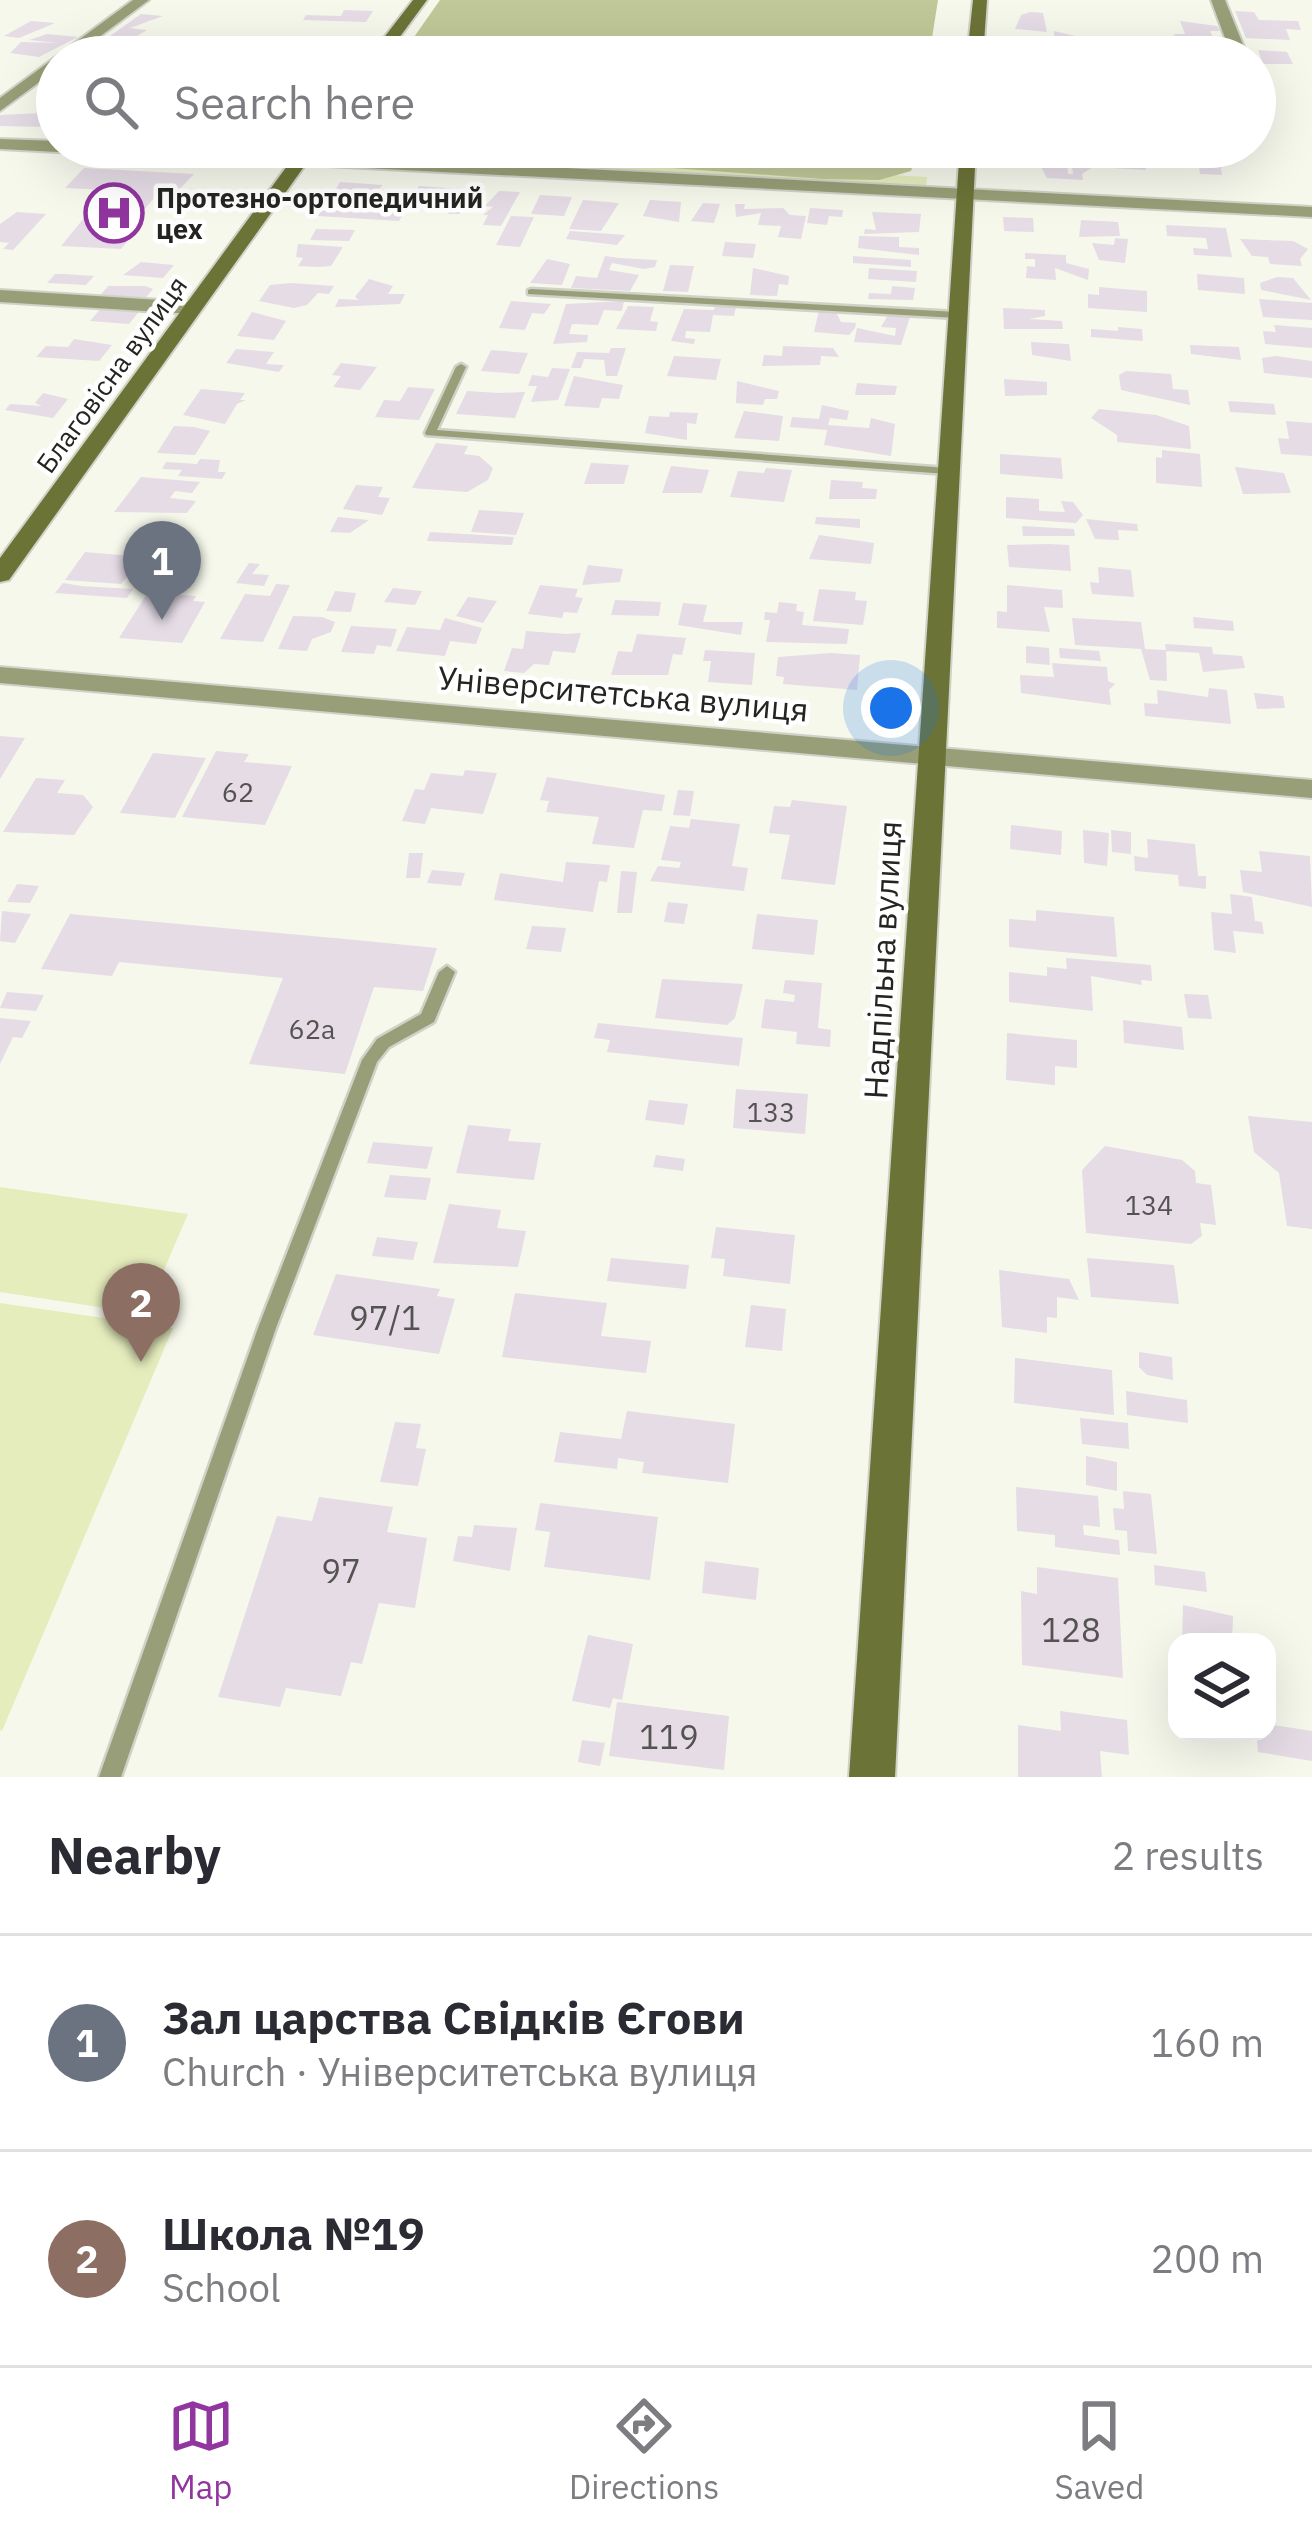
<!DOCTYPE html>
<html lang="en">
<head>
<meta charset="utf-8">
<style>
	:root { --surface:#fff; --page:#f2f2f3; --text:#2b2b33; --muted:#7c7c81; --line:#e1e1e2; --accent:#91359f }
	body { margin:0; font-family:"IBM Plex Sans",sans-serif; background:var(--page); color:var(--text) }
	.controls { position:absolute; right:36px; bottom:36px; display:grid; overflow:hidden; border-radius:24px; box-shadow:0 12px 48px #0002 }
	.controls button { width:108px; height:108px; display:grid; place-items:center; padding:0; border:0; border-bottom:3px solid var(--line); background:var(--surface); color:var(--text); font:60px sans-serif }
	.you { position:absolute; left:891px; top:708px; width:42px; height:42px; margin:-30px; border:9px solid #fff; border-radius:50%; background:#1a73e8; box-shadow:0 0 0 18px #1a73e833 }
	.badge { display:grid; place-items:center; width:78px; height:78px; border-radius:50%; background:var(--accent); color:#fff; font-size:39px; font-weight:700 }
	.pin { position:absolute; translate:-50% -99px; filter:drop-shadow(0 3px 6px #0008) }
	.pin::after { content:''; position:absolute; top:63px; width:42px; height:36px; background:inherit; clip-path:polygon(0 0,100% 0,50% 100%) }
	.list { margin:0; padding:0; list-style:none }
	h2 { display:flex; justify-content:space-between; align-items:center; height:156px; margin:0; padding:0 48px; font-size:51px }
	h2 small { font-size:39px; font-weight:400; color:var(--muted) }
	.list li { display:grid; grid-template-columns:78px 1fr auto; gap:36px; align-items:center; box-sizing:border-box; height:216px; padding:0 48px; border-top:3px solid var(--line) }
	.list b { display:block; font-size:45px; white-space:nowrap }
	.list p { margin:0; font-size:39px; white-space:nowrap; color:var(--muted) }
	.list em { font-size:39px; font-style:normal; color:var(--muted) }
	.icon { flex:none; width:66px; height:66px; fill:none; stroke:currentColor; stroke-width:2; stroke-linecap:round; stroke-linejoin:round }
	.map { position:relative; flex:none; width:1312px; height:1777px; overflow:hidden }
	.search { position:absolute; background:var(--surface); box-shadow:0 12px 48px #0002; left:36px; right:36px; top:36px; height:132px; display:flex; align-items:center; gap:30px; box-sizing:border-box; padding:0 42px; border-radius:66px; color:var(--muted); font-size:45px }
	.sheet { height:588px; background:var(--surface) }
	nav { display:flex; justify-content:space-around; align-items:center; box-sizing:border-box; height:168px; border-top:3px solid var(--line); background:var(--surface); font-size:33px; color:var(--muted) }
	nav a { display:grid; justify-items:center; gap:6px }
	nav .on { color:var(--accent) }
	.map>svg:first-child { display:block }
</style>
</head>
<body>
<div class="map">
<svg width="1312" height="1777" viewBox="0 0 1312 1777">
	<rect width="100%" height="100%" fill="#f6f8ec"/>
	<!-- green -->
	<path fill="#e6edbd" d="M363 147H387L927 177 926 187 354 158Z
		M0 1187 188 1214 145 1314 0 1292Z
		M0 1303 173 1328 2 1731 0 1730Z"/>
	<!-- forest -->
	<path fill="#c0c798" d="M440 0H938L929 57H400Z
		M372 147H919L911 171 879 180 823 179 563 160 500 162 475 155 403 156Z"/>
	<!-- building -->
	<path fill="#e5dce6" d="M344 10 373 11 366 22 303 20 306 15 341 16Z
		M1235 11 1254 12 1259 20 1298 21 1301 30 1286 29 1290 40 1246 38Z
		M1030 12 1043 13 1047 32 1015 29 1021 15Z
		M141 14 163 16 130 28 147 30 134 38 110 36Z
		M31 21 55 23 19 38 4 36Z
		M1180 21 1217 26 1220 31H1210L1214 39 1175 38 1174 34H1185Z
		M1054 31 1080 37 1081 44 1095 45V50L1039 42V38L1054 39Z
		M47 34 78 37 39 57 10 53 21 42 58 43 29 40Z
		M1176 43 1216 44 1219 53 1182 57Z
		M1258 50 1287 52 1293 64H1263Z
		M43 113 39 117H52L44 127 0 126V115Z
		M1205 147H1224L1225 153H1219L1222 175 1200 174 1197 152H1206Z
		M1095 157 1144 160 1146 170 1093 167 1082 174 1083 180 1047 178 1042 169V162L1067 164 1068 174H1073L1072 167 1079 168 1076 160Z
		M84 168 194 174 171 198H154L122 236 131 237 121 249 61 246 107 190 65 188Z
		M340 182 383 185 363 204 330 198Z
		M419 186 474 190 459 214H448L453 205 444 209 409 202Z
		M499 191 520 192 501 226 483 225 488 215H483L493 207 485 206Z
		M540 195 572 197 564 216 531 214Z
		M583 200 619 203 601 231 569 229Z
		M650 200 681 202 679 222 643 216Z
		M396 203 410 204 399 221 318 216 322 210 390 213Z
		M703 203 720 204 714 223 691 221Z
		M735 204H745L744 209 783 208 790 215 806 216 801 239 778 237 781 226 758 225 761 213 736 217Z
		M810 208 843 210 842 217 829 216 827 225 807 223Z
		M17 212 46 214 13 250 3 249 9 243 0 242V224Z
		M872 212 921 214 919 232 864 234 865 229 876 230Z
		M511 216 534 217 520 247 496 245Z
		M1003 217 1033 218 1034 232 1004 231Z
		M1081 220 1118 222 1120 236 1079 237Z
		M1166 225 1226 228 1232 257 1194 255 1193 248 1208 249 1206 238 1167 236Z
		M316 229 355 230 349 241 310 240Z
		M570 231 625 235 617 245 566 239Z
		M859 236 899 237V247L919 248V255L858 248Z
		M1115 238 1128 239 1125 263 1099 260 1092 243 1114 245Z
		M1240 239 1293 241 1308 249 1300 259 1302 266 1270 264 1268 257 1252 256Z
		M725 242 756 244 753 258 722 256Z
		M298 244 343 247 331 266 319 267 298 266 303 258 296 257Z
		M1025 253 1066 255V263L1089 269 1088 280 1055 268 1056 280 1026 278 1027 266 1035 267V259H1025Z
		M605 256 619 258 657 260 655 267 644 269 612 263 609 270 639 275 630 291 571 288 576 276 597 278Z
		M853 256 911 260V267L853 263Z
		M547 259 570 264 562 285 530 283Z
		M141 262 174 265 163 278 123 275Z
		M670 265 694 266 688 292 663 291Z
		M753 268 789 276 788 285 779 284 777 296 750 295Z
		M869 268 917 271 916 282 868 279Z
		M55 274H65L94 276 86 285 47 283Z
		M1197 274 1244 278 1245 294 1198 290Z
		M1277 277 1293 278 1311 300 1261 290 1260 283Z
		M369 279 393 286 388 294H405L400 304 335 307 339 299 359 300 355 297Z
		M270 285 291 283 334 286 329 294 318 293 307 305 294 308 259 301Z
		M108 286H145L153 289 143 301 98 298Z
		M892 286 915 288 913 300 868 299 869 293 891 294Z
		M1099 287 1147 291V312L1088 308V294L1099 295Z
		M1259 299 1312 303V320L1263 317Z
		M511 301 551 304 544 314 532 313 525 330 499 328Z
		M624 301 622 311 604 310 598 325 572 324 569 334 588 335 587 342 553 344 566 304Z
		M628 306 654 307 650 321 658 322 656 331 616 329Z
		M715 306 736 307 734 316 713 315 710 332 686 331 685 338 695 339 694 344 671 341 684 309 714 310Z
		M102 307 141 309 129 324 90 321Z
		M1003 308 1045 310V316L1029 319 1062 321 1063 329H1004Z
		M819 310 836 312 841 322 856 323 855 328 849 335 814 332Z
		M252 312 286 321 274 340 237 336Z
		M888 315 910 317 901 345 854 342 857 328 895 336 896 328 881 327Z
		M1274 325 1312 328V348L1265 344 1263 331 1276 332Z
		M1118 327 1142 329 1143 341 1091 337V329L1118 331Z
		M74 339 112 345 99 361 36 357 46 346 68 347Z
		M1031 342 1069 344 1071 361 1032 355Z
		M1190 345 1239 347 1241 360 1191 354Z
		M783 346 833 348 839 357 821 356 820 365 762 366 764 355 782 356Z
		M611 348H626L617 376H606L604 360 584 359 581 368H571L577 352 609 353Z
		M236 349 274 352 266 364 284 365 279 372 226 363Z
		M491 350 528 353 519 374 481 371Z
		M674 356 721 359 716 380 667 376Z
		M1276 356 1312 361V378L1264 373 1262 358Z
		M341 363 377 367 360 390 333 387 341 376 332 375Z
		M552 368 570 369 558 400 531 402 537 386H528L532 375 548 377Z
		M1126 371 1171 374 1173 389 1188 390 1190 405 1121 390 1119 375Z
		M574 376 623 385 619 399 602 398 599 408 564 406Z
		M1004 379 1047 382V395L1005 396Z
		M737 381 779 391 777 399H765L763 405 736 403Z
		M857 383 897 386 895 395H855Z
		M408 387 435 389 419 420 375 417 384 400 400 401Z
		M201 389 245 393 240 400H246L237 404 225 424 183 415Z
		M467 391 499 393 525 392 515 418 456 414Z
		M43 393 68 399 53 418 5 410 10 404 42 406 35 403Z
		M1228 401 1274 404 1276 415 1230 412Z
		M822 405 849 411 847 420 830 418 828 425 869 428 871 418 895 424 891 456 824 445 827 430 790 427 792 417 819 419Z
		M1099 409 1156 415 1189 426 1191 449 1117 442V435L1091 418Z
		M744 411 783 416 779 441 734 438Z
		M670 412 698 413 696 424 687 423V440L645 433 649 416 669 417Z
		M1286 421 1312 423V456L1281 454 1278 438 1289 439Z
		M174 426 194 427 210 431 195 455 157 453Z
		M436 443 468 446 464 454 479 456 493 468 488 480 467 492 412 488Z
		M1162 450 1200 454 1202 487 1156 483V457L1162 458Z
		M1000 454 1061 458 1063 479 1000 474Z
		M200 459 220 460 218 472H226L222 479 178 476 182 470 162 469 166 462 197 464Z
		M591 463 629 465 624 484H584Z
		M671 466 709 470 702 493H662Z
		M1235 467 1284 473 1291 493 1243 494Z
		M766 468 792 470 784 502 730 497 738 471 764 473Z
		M141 477 200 482 192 493 175 491 170 498 196 501 187 513 114 512Z
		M831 480 863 482 862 488 877 489 876 499H829Z
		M356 485 383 487 378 497 390 498 382 515 343 509Z
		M1006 497 1039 499V511L1065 512 1061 501 1073 502 1083 515 1076 523 1006 518Z
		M479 510 524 513 516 535 471 532Z
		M338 517 369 520 350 533 330 532Z
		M816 517 860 519V528L815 524Z
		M1086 519 1137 524 1138 531 1118 530 1119 540 1095 539Z
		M1022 526 1074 529 1075 536H1023Z
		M430 532 514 537 512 545 427 541Z
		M819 535 874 543 871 564 809 559Z
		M1049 544 1069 545 1071 571 1009 567 1007 545Z
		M85 552 144 557 121 584 65 580Z
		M249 563 260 564 252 574 269 575 264 586 236 583Z
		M588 565 623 569 620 582 582 585Z
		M1098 567 1131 570 1134 597 1092 594 1090 582 1099 583Z
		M63 583 81 586 133 589 127 598 55 593Z
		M276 584 290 585 263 642 220 639 245 594 270 596Z
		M540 585 578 589 575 597 583 598 577 613 564 612 562 618 528 614Z
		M1007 585 1062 590 1063 608 1044 607 1050 632 997 628V611L1007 612Z
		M393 588 422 591 415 605 384 602Z
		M819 589 856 592 855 600 867 601 863 625 813 621Z
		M335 591 356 593 351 612 326 611Z
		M148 592 196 596 193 601 205 602 182 643 119 638Z
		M468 597 497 601 483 623 456 616Z
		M615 600 661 602 659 616 611 615Z
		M779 602 797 604 796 611 804 612 802 625 849 629 847 644 766 642 770 620H764L765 612 777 613Z
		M683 603 707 605 703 622H743L741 635 678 625Z
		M293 616 322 617 335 622 331 632 312 639 307 651 278 649Z
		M1193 617 1233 621 1234 631 1194 628Z
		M445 618 482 628 476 644 450 641 445 656 396 651 407 627 440 630Z
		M1072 618 1141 622 1145 649 1166 650 1167 681 1150 680 1141 649 1075 645Z
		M351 626 397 629 391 647 377 645 374 654 341 652Z
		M526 631 567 634 581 633 575 653 553 651 549 665 534 664 524 673 504 671 512 648 523 649Z
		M637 634 686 638 682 655 673 654 668 675H611L618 651 632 652Z
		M1165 644 1212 647 1213 654 1242 656 1245 668 1203 672 1199 653 1166 651Z
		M1026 646 1049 648 1050 665 1026 663Z
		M1059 648 1099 651 1101 661 1060 658Z
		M705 650 755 653 752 685 708 682 711 661H703Z
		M831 653 860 655 857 690 783 684 784 677 776 676 778 657Z
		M1052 663 1107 667 1108 681 1115 684 1109 690 1111 705 1021 693 1020 675 1054 677Z
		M1209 688 1227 690 1231 724 1145 716 1144 703 1158 704 1157 690 1208 697Z
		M1254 693 1283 696 1285 708 1257 709Z
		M0 736 25 738 0 779Z
		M216 751 249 754 244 762 292 766 265 825 182 817Z
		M153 753 206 758 175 818 120 813Z
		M465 770 497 773 483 814 431 808 425 824 402 821 415 789 424 790 431 773 463 776Z
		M547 777 665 795 662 811 643 810 634 848 592 844 599 817 546 812 549 801 540 800Z
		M36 778 65 780 57 793 83 795 93 807 74 835 3 832Z
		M678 790 694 791 690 816 673 815Z
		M792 800 847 806 835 885 781 879 790 835 769 833 774 806 790 807Z
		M691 819 740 824 732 866 748 868 744 891 650 881 658 866 679 868 681 862 661 860 670 826 689 828Z
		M1011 825 1062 831 1061 855 1010 849Z
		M1083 830 1109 833 1107 866 1084 863Z
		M1111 830 1131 832V854L1112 852Z
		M1147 839 1195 844 1198 876H1206V889L1179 886 1178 875 1135 871 1134 856 1148 858Z
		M1259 851 1310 856 1312 907 1243 892 1240 870 1262 872Z
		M409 853H423L420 878H406Z
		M566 862 610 865 607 882 599 881 593 912 494 900 500 873 563 882Z
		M432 870 465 873 461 886 427 883Z
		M621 871 637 872 632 913H617Z
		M17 884 39 886 30 903 7 902Z
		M1230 894 1252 897 1255 921 1262 922 1264 934 1233 931 1236 953 1214 950 1211 912 1232 914Z
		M668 902 688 904 684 924 664 922Z
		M1036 910 1114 917 1117 957 1009 947V919L1036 921Z
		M2 911 31 914 15 943 0 941Z
		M70 914 345 939 437 948 423 991 374 987 345 1074 249 1064 283 978 119 962 112 976 41 969Z
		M757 914 818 920 814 955 752 949Z
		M532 926 566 928 561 952 526 949Z
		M1066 958 1151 965 1152 981 1141 980 1142 985 1091 976 1093 1011 1009 1002V972L1047 976V967L1067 969Z
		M662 979 743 984 735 1018 727 1025 655 1018Z
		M785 980 822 983 818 1028 831 1030 830 1047 796 1044 797 1032 761 1028 765 999 794 1002 795 995 783 993Z
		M7 992 44 995 36 1011 0 1008Z
		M1184 994 1208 995 1212 1019 1188 1018Z
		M0 1018 31 1021 22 1038 13 1037 0 1064Z
		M1123 1020 1182 1027 1184 1050 1124 1043Z
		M598 1023 743 1038 739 1066 607 1052 610 1040 594 1038Z
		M1007 1033 1077 1040V1068L1055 1066V1085L1006 1080Z
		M736 1089 808 1094 805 1134 733 1128Z
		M649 1100 688 1104 684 1125 645 1120Z
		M1248 1116 1312 1122V1229L1287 1226 1279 1173 1254 1152Z
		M468 1125 511 1129 508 1141 541 1143 534 1180 456 1173Z
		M373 1142 433 1147 427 1169 367 1163Z
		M1105 1146 1182 1160 1195 1171 1196 1183 1211 1185 1216 1225 1200 1223 1202 1236 1191 1244 1086 1233 1082 1170Z
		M656 1155 685 1159 683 1171 653 1167Z
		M390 1175 431 1178 426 1200 384 1197Z
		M449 1204 501 1210 497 1228 526 1231 518 1267 433 1263Z
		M716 1227 795 1235 790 1284 723 1276 725 1259 711 1258Z
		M377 1237 418 1242 413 1260 372 1256Z
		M611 1258 689 1265 686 1289 607 1281Z
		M1087 1258 1174 1265 1179 1304 1091 1297Z
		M999 1270 1069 1279 1079 1300 1057 1297V1318L1047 1317V1333L1002 1327Z
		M336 1274 440 1289 437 1296 455 1299 439 1354 313 1335Z
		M515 1293 607 1303 601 1336 651 1341 646 1373 502 1357Z
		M751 1305 786 1309 782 1351 745 1347Z
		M1139 1352 1172 1357 1173 1380 1147 1375 1139 1367Z
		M1015 1358 1112 1370 1114 1415 1014 1403Z
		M1126 1391 1187 1400 1188 1423 1127 1415Z
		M627 1411 735 1424 728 1483 642 1473 644 1462 618 1458 617 1469 554 1462 560 1432 621 1439Z
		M1080 1418 1128 1423 1129 1449 1082 1444Z
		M395 1422 421 1424 416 1448 426 1449 418 1486 380 1482Z
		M1086 1456 1117 1462V1491L1086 1485Z
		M1016 1487 1098 1496 1100 1527 1083 1525 1084 1535 1119 1540 1120 1555 1055 1547V1535L1017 1531Z
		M1123 1491 1151 1494 1157 1554 1128 1551 1127 1531 1115 1530 1113 1508 1124 1509Z
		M319 1497 393 1507 387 1532 427 1538 415 1608 379 1603 362 1664 351 1662 341 1696 286 1688 280 1707 218 1697 277 1516 312 1521Z
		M540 1503 658 1517 650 1580 544 1567 550 1532 535 1530Z
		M474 1525 517 1528 510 1571 453 1561 458 1536 472 1537Z
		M705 1561 759 1568 756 1600 702 1593Z
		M1154 1565 1205 1572 1207 1592 1155 1585Z
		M1037 1567 1118 1578 1123 1678 1022 1665 1021 1591 1037 1594Z
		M1183 1605 1233 1616 1232 1642H1182Z
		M588 1635 633 1644 622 1700 613 1698 610 1708 572 1701Z
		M617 1702 729 1716 724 1770 609 1756Z
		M1060 1711 1127 1720 1129 1755 1100 1751 1102 1777H1018V1725L1061 1731Z
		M1267 1724 1312 1731V1761L1258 1752 1256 1732H1267Z
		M582 1740 605 1743 600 1766 578 1762Z"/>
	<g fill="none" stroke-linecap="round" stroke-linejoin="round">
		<defs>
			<path id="service" d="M531 289 957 312 962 315 957 318 528 294V290Z
				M461 364 466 367 437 430 947 468 953 471 947 474 426 435 425 433 456 367Z
				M447 966 455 972 434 1022 389 1047 377 1062 276 1328 121 1777H99L258 1328 362 1060 377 1039 421 1014 439 972Z"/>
			<path id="minor" d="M133 0H149L72 57H57V69L0 111V98Z
				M1211 0H1225L1248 57H1232Z
				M1255 90 1263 95 1269 118 1255 115Z
				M0 139 57 141V147H164L1312 207V217L0 149Z
				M0 290 192 302 202 308 192 314 0 302Z
				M0 667 1312 780V798L0 683Z"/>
			<path id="secondary" d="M413 0H427L385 57H369Z
				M973 0H987L983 57H967Z
				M301 147H318L9 580 0 582V558Z
				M960 147H976L895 1777H849Z"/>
		</defs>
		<!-- service casing -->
		<use href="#service" stroke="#d0d2c7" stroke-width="5"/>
		<!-- minor casing -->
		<use href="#minor" stroke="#d0d2c7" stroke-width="4"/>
		<!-- secondary casing -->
		<use href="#secondary" stroke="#d0d2c7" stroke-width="4"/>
		<!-- service -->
		<use href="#service" fill="#989e77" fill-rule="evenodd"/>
		<!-- minor -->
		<use href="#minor" fill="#989e77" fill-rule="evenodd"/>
		<!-- secondary -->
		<use href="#secondary" fill="#6c7337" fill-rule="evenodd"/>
	</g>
	<!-- icons -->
	<defs>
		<symbol id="hospital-ring" viewBox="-11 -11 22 22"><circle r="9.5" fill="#fff" stroke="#91359f" stroke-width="1.5"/><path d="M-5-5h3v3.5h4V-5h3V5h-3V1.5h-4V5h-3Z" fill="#91359f"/></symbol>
	</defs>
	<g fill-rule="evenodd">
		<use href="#hospital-ring" x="81" y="180" width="66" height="66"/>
	</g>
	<g text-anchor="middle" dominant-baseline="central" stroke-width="9" stroke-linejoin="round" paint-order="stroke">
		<!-- far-poi labels -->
		<g font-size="27" font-weight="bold" fill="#242521" stroke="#fff" text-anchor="start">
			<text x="156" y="197">Протезно-ортопедичний<tspan x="156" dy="31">цех</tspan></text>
		</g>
		<!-- far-street labels -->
		<g font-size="27" fill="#242521" stroke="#fff">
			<text transform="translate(111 374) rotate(-54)">Благовісна вулиця</text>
		</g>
		<!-- number labels -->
		<g font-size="27" fill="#545352">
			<text x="238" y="791">62</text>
			<text x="312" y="1028">62а</text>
			<text x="771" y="1111">133</text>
			<text x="1149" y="1204">134</text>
		</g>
		<!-- street labels -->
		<g font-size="33" fill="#242521" stroke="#fff">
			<text transform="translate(623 693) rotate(5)">Університетська вулиця</text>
			<text transform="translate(882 960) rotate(-87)">Надпільна вулиця</text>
		</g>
		<!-- near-number labels -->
		<g font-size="33" fill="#545352">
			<text x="385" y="1317">97/1</text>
			<text x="341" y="1570">97</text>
			<text x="1071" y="1629">128</text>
			<text x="669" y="1736">119</text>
		</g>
	</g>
</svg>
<div class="controls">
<button><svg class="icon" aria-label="layers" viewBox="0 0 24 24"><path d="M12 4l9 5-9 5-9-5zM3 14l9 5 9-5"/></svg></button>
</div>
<div class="you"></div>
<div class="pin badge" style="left:162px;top:620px;background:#6b7280">1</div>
<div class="pin badge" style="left:141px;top:1362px;background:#8d6e63">2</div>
<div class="search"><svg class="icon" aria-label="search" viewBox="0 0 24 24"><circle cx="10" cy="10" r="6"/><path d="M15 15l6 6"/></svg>Search here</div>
</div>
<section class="sheet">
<h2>Nearby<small>2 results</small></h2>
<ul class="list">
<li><span class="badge" style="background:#6b7280">1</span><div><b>Зал царства Свідків Єгови</b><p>Church · Університетська вулиця</p></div><em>160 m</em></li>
<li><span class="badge" style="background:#8d6e63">2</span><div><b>Школа №19</b><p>School</p></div><em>200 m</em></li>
</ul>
</section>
<nav>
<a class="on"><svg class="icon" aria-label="map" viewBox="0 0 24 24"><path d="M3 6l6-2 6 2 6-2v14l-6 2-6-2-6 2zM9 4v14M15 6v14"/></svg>Map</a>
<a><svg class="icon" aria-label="directions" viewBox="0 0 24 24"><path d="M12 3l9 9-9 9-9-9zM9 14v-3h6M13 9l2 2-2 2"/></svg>Directions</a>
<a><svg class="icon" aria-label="saved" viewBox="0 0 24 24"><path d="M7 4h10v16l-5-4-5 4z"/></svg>Saved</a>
</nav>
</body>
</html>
